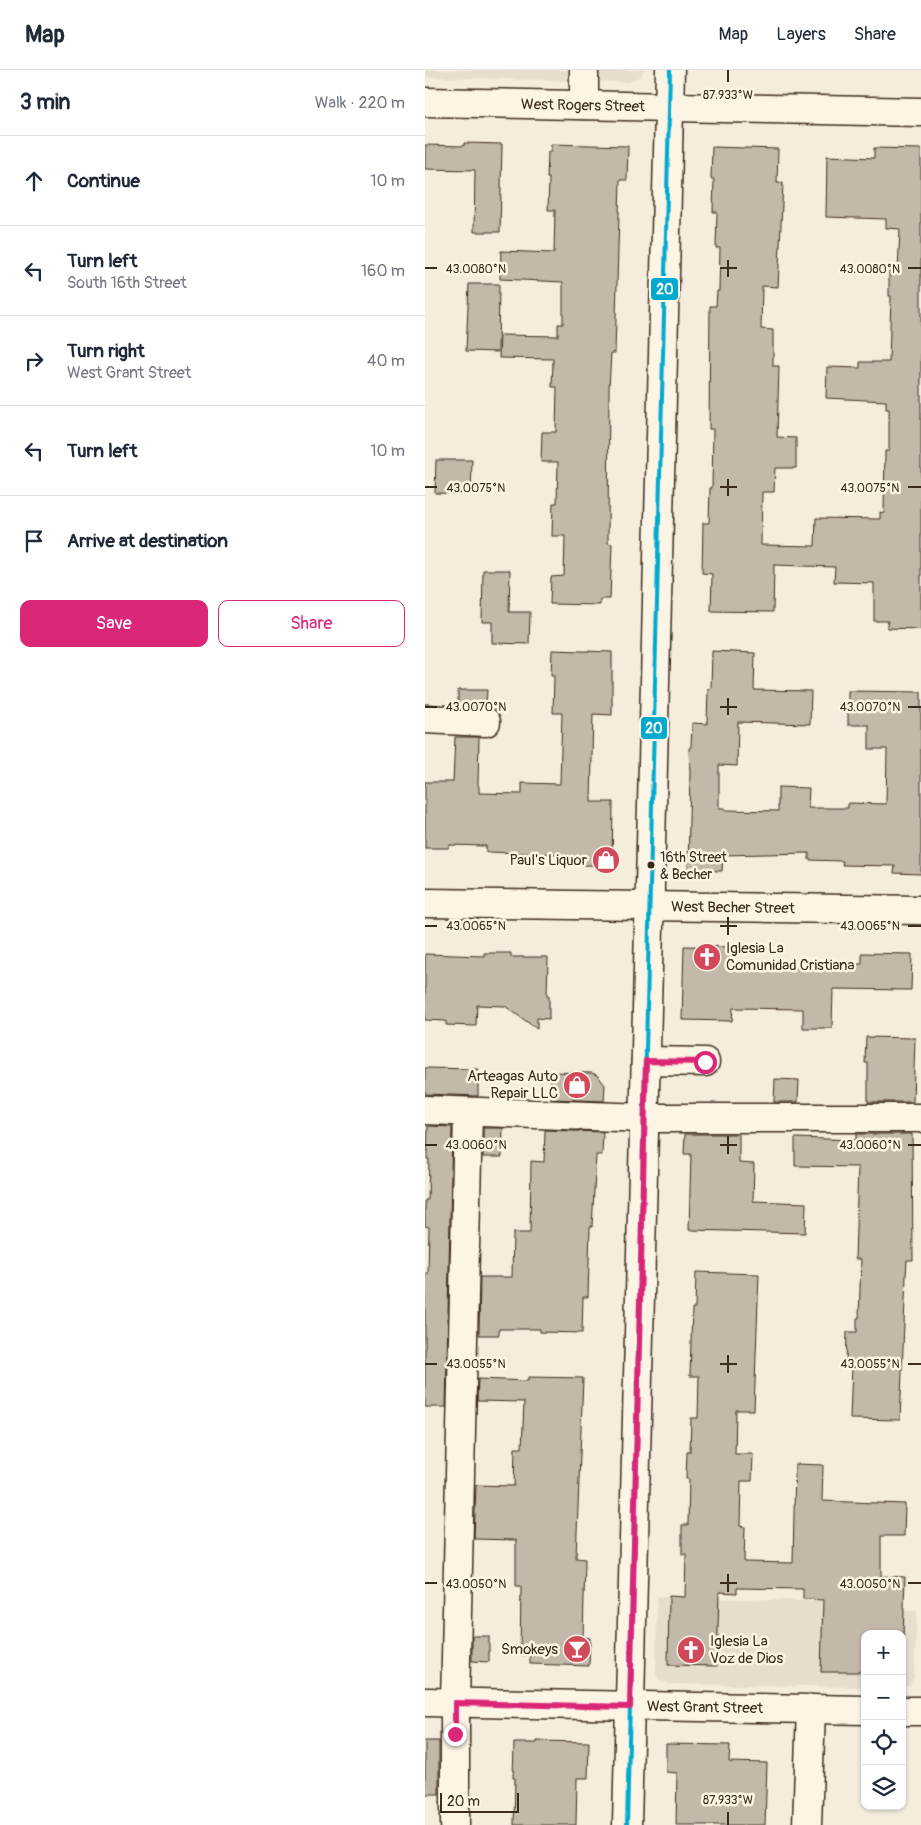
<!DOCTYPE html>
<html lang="en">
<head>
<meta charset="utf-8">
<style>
	:root { --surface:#fff; --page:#f2f2f3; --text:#1f2937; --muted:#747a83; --line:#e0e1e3; --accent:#db2777 }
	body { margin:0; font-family:Pangolin,sans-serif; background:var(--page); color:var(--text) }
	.controls { position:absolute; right:15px; bottom:15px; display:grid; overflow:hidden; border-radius:10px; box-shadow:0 1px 4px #0004 }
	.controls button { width:45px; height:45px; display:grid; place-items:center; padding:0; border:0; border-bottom:1px solid var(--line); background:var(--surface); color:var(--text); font:25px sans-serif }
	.scale { position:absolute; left:15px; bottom:12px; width:79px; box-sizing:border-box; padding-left:5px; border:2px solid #3b2a1e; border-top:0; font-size:14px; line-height:18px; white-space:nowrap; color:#3b2a1e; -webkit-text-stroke:4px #fcf5e5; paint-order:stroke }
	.stop { position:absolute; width:15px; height:15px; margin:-11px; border:4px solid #db2777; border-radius:50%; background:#fff }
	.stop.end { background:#db2777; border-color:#fff; box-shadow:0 1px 5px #0008 }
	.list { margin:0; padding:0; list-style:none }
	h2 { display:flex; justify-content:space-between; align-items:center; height:65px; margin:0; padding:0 20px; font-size:21px }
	h2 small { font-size:16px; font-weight:400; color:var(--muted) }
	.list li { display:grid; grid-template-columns:32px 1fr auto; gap:15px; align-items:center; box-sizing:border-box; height:90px; padding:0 20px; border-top:1px solid var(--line) }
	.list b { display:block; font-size:19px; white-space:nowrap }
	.list p { margin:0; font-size:16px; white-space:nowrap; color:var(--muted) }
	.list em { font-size:16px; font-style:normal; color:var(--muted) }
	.actions { display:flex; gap:10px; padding:15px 20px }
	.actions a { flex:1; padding:11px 0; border:1px solid var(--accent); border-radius:10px; text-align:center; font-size:18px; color:var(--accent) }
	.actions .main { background:var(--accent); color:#fff }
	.icon { flex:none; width:28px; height:28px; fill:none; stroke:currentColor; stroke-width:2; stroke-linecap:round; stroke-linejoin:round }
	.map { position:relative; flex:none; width:496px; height:1755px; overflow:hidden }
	header { display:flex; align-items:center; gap:30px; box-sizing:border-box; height:70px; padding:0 25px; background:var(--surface); border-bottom:1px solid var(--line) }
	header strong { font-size:24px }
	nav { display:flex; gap:28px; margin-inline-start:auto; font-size:18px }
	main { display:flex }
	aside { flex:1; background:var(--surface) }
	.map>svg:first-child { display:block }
</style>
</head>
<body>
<header>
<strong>Map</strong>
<nav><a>Map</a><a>Layers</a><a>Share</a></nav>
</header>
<main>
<aside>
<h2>3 min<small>Walk · 220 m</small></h2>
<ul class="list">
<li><svg class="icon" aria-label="ahead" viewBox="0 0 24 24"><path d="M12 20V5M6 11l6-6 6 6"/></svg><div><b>Continue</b></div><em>10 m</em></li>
<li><svg class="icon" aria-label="left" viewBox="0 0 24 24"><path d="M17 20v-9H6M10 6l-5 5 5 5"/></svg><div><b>Turn left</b><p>South 16th Street</p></div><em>160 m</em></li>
<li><svg class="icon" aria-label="right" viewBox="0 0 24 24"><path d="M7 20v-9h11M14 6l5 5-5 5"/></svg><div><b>Turn right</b><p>West Grant Street</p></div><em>40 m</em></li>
<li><svg class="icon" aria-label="left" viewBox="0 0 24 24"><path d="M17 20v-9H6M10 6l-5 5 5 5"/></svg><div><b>Turn left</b></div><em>10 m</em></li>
<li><svg class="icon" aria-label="arrive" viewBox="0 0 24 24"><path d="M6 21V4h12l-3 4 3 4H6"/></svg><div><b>Arrive at destination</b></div></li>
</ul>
<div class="actions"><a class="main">Save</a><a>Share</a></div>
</aside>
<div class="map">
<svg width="496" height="1755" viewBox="0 0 496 1755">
	<rect width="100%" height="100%" fill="#f4eddd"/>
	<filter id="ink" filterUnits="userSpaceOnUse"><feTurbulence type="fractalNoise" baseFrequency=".02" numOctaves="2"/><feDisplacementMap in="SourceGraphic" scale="10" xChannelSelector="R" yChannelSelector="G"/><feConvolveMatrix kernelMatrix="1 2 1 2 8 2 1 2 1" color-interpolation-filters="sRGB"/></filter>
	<g filter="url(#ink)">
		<!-- built -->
		<path fill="#e5ddce" d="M0 0H219L216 6 205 12 0 7Z
			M232 1527 397 1531 398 1539 492 1541 489 1607 484 1616 477 1617V1564H440V1617L244 1614 235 1610 231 1604Z"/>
		<!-- building -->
		<path fill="#c3b9aa" stroke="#3b2a1e" d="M39 73 77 74 75 162H49L50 100 0 99V75L39 76Z
			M126 74 203 76 202 110H195L190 283H186L184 318 183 473 187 474 185 529H175V535L125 534 126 507 139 506 140 466H127L128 433H132L133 392H116L117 362H131L132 317H127L128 289 74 288 75 265 133 266V254H138V212L75 209 76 181 129 183 130 140H123L124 108H122L123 82H126Z
			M287 77 353 79 352 113H358L353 217 337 216 336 259 348 260V296H354L352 367 371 368V398H350L349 422H337L336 475 390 476 391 448 455 449V442L459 443 460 381H464V339H461V331L401 328 402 297 435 298V292H464L466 226H464V201H473L475 159 461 158V149L401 147 402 86 449 88V78L496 79V559L462 558 463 551H449V513L409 512 410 497 349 495 348 542 286 541 287 504 277 503 278 453H284L285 418H287L288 359H284L285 236H291L292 221H294L295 178H291L292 142H288L289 109H286Z
			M44 214H74L73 282 41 281Z
			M11 390H47L46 424 10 423Z
			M58 500H85L84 542H105L104 574 67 573V552H57Z
			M127 580 187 582V645L168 644 166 732H188L187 796 133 794V784L61 782V776L25 775 23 778H0V712H28L30 667H54L53 715 54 716V723L97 724V713L135 714 137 643H128L129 606H126Z
			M287 581 330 583 329 620 386 621 385 654 313 652 312 696 294 695V738H300V740L353 741V717L384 718 383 738H423V733L461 734 462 679H444V655H423V621L496 622V804L469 803 470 796 417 795 418 791 384 790V783L298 785 297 801 263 800 265 702 264 678 266 677 267 653 282 654 283 619H286Z
			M33 620H62L61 636 33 635Z
			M259 876 309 877 308 897 379 898V894H437V883L487 884 486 920 408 919 407 958H378V939L308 938 307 951 257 950Z
			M59 883H86V887H123L122 926H124V949L112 948V959L80 936 52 935 51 956 21 955V951L0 950V884L59 886Z
			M441 967 490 968 488 1032H443V993H440Z
			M0 998 53 999V1026L0 1024Z
			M126 1002 167 1003 172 1005 180 1015 179 1031 126 1029Z
			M350 1009 374 1010 373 1032H349Z
			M3 1056 27 1057 21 1337H0V1204H3L4 1157 0 1156V1130H3L4 1089H2Z
			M58 1058H78L77 1087H58Z
			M120 1060 178 1062 177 1085H171L167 1157H165L163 1227H158L157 1263 115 1262V1259H74V1265H54L55 1207H87L88 1163H105L106 1091 119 1092Z
			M260 1064H314V1093L329 1094 328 1131 381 1133 380 1163 264 1160 266 1084H259Z
			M431 1064H487L488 1190H482L481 1206 475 1350 425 1349 427 1295H421L422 1262H432V1248H434L436 1189H430L433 1097 370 1096V1068L431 1070Z
			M271 1202 334 1204 329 1340H311L310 1384H328L327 1411H316L315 1456 320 1457 319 1492 368 1493 370 1394 398 1395 397 1431 480 1434 479 1466H456V1506L480 1507 477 1599V1564H440V1602H396L398 1530 378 1529V1519L312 1518V1523L294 1522 292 1596 243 1595 244 1526 260 1527 261 1484H257V1455H263L264 1409H261L262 1382H265L266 1348H273L274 1306H265L267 1238H270Z
			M103 1307 158 1308 151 1488 160 1489 158 1567 165 1568 164 1596 105 1594V1585H95L96 1516H91V1470L49 1469 51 1415 89 1416 90 1378H97L99 1332 52 1331 53 1309 103 1311Z
			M47 1566H64V1592L47 1591Z
			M0 1671H14V1724H0Z
			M112 1671 164 1672 163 1708H152L151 1755H89L90 1708H88L89 1673H112Z
			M241 1674 305 1675 304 1692 342 1693 340 1755H251L252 1703 241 1702Z"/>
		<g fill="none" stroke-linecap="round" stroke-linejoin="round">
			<defs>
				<g id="minor">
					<path id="s1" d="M0 32 496 42"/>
					<path d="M159 35V0"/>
					<path d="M0 649 61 652"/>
					<path id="s2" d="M0 833 496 840"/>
					<path d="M221 991 280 992"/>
					<path d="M0 1040 220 1048H496"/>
					<path id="s3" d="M0 1632 440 1640"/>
					<path d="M477 1641H496"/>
					<path d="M30 1755V1633L43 1042"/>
					<path d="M382 1755 386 1639"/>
				</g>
				<path id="major" d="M202 1755 245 0"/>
			</defs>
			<!-- minor casing -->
			<use href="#minor" stroke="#3b2a1e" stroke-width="31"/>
			<!-- major casing -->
			<use href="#major" stroke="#3b2a1e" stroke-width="31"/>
			<!-- minor -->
			<use href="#minor" stroke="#fcf5e5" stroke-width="28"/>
			<!-- major -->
			<use href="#major" stroke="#fcf5e5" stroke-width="28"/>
			<defs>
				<path id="bus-1" d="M202 1755 245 0"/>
			</defs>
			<!-- bus-1 casing -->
			<use href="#bus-1" stroke="#fcf5e5" stroke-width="8"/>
			<!-- bus-1 -->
			<use href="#bus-1" stroke="#00a9ce" stroke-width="4"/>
		</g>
	</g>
	<g fill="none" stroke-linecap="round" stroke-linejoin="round" filter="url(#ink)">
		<!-- route -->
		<path stroke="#db2777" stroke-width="6" d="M30 1664V1633L205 1637 221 991 280 992"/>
	</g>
	<!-- ticks -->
	<path fill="none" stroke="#3b2a1e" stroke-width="2" d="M303 0V12M303 190V207M0 198H12M295 198H312M483 198H496M303 409V426M0 417H12M295 417H312M483 417H496M303 628V645M0 637H12M295 637H312M483 637H496M303 847V865M0 856H12M295 856H312M483 856H496M303 1066V1084M0 1075H12M295 1075H312M483 1075H496M303 1285V1303M0 1294H12M295 1294H312M483 1294H496M303 1504V1522M0 1513H12M295 1513H312M483 1513H496M303 1742V1755"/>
	<!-- icons -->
	<defs>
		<symbol id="shop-disc" viewBox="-11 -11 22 22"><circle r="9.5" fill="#d1495b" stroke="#fcf5e5"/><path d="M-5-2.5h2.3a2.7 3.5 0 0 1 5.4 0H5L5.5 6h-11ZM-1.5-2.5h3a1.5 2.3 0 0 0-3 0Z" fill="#fff"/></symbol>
		<symbol id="church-disc" viewBox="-11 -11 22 22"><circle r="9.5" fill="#d1495b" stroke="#fcf5e5"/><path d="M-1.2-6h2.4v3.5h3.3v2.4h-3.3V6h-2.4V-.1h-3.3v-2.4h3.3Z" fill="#fff"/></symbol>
		<symbol id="bar-disc" viewBox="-11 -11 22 22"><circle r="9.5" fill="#d1495b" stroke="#fcf5e5"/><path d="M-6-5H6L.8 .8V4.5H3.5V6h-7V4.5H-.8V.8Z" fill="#fff"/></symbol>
	</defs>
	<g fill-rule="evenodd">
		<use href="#shop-disc" x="165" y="774" width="32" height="32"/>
		<use href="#church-disc" x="266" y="871" width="32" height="32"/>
		<use href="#shop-disc" x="136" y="999" width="32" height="32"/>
		<use href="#bar-disc" x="136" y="1563" width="32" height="32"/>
		<use href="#church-disc" x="250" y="1564" width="32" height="32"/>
	</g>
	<!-- markers -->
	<circle fill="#3b2a1e" stroke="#fcf5e5" stroke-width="2" cx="226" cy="795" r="4.5"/>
	<g text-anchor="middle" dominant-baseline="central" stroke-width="5" stroke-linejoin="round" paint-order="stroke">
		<!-- bus labels -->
		<g font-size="14" fill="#3b2a1e" stroke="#fcf5e5" text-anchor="start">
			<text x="235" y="787">16th Street<tspan x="235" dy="17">&amp; Becher</tspan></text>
		</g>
		<!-- street labels -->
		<g font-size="15" fill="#3b2a1e" stroke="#fcf5e5">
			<text stroke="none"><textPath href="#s1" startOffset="158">West Rogers Street</textPath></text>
			<text stroke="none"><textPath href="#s2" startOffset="308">West Becher Street</textPath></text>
			<text stroke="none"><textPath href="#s3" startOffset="280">West Grant Street</textPath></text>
		</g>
		<!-- poi labels -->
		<g font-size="15" fill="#3b2a1e" stroke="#fcf5e5" text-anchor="end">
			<text x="162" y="790">Paul's Liquor</text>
			<text x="301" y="878" text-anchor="start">Iglesia La<tspan x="301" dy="17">Comunidad Cristiana</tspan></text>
			<text x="133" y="1006">Arteagas Auto<tspan x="133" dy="17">Repair LLC</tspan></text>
			<text x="285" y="1571" text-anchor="start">Iglesia La<tspan x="285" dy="17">Voz de Dios</tspan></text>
			<text x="133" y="1579">Smokeys</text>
		</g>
	</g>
	<g font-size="12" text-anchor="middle" fill="#3b2a1e" stroke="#fcf5e5" stroke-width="5" stroke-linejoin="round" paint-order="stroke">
		<text x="303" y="29">87.933°W</text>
		<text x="51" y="203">43.0080°N</text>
		<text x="445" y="203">43.0080°N</text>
		<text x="51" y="422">43.0075°N</text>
		<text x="445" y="422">43.0075°N</text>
		<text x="51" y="641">43.0070°N</text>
		<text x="445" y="641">43.0070°N</text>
		<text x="51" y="860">43.0065°N</text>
		<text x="445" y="860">43.0065°N</text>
		<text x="51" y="1079">43.0060°N</text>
		<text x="445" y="1079">43.0060°N</text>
		<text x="51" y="1298">43.0055°N</text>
		<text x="445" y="1298">43.0055°N</text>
		<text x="51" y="1518">43.0050°N</text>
		<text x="445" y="1518">43.0050°N</text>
		<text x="303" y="1734">87.933°W</text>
	</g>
	<g stroke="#fcf5e5" stroke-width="2">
		<rect x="225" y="207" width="29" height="24" rx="5" fill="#00a9ce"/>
		<rect x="215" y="646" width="28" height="24" rx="5" fill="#00a9ce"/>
	</g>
	<g font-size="14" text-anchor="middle" font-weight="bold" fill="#fff">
		<text x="240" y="224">20</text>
		<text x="229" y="663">20</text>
	</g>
</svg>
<div class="controls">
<button>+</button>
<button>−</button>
<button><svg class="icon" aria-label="locate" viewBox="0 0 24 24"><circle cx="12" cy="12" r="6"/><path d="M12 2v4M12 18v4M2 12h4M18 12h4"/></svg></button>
<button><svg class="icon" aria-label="layers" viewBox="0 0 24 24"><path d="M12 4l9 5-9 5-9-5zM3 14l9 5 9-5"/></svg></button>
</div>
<div class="scale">20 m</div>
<div class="stop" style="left:280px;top:992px"></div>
<div class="stop end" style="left:30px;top:1664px"></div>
</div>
</main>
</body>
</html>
